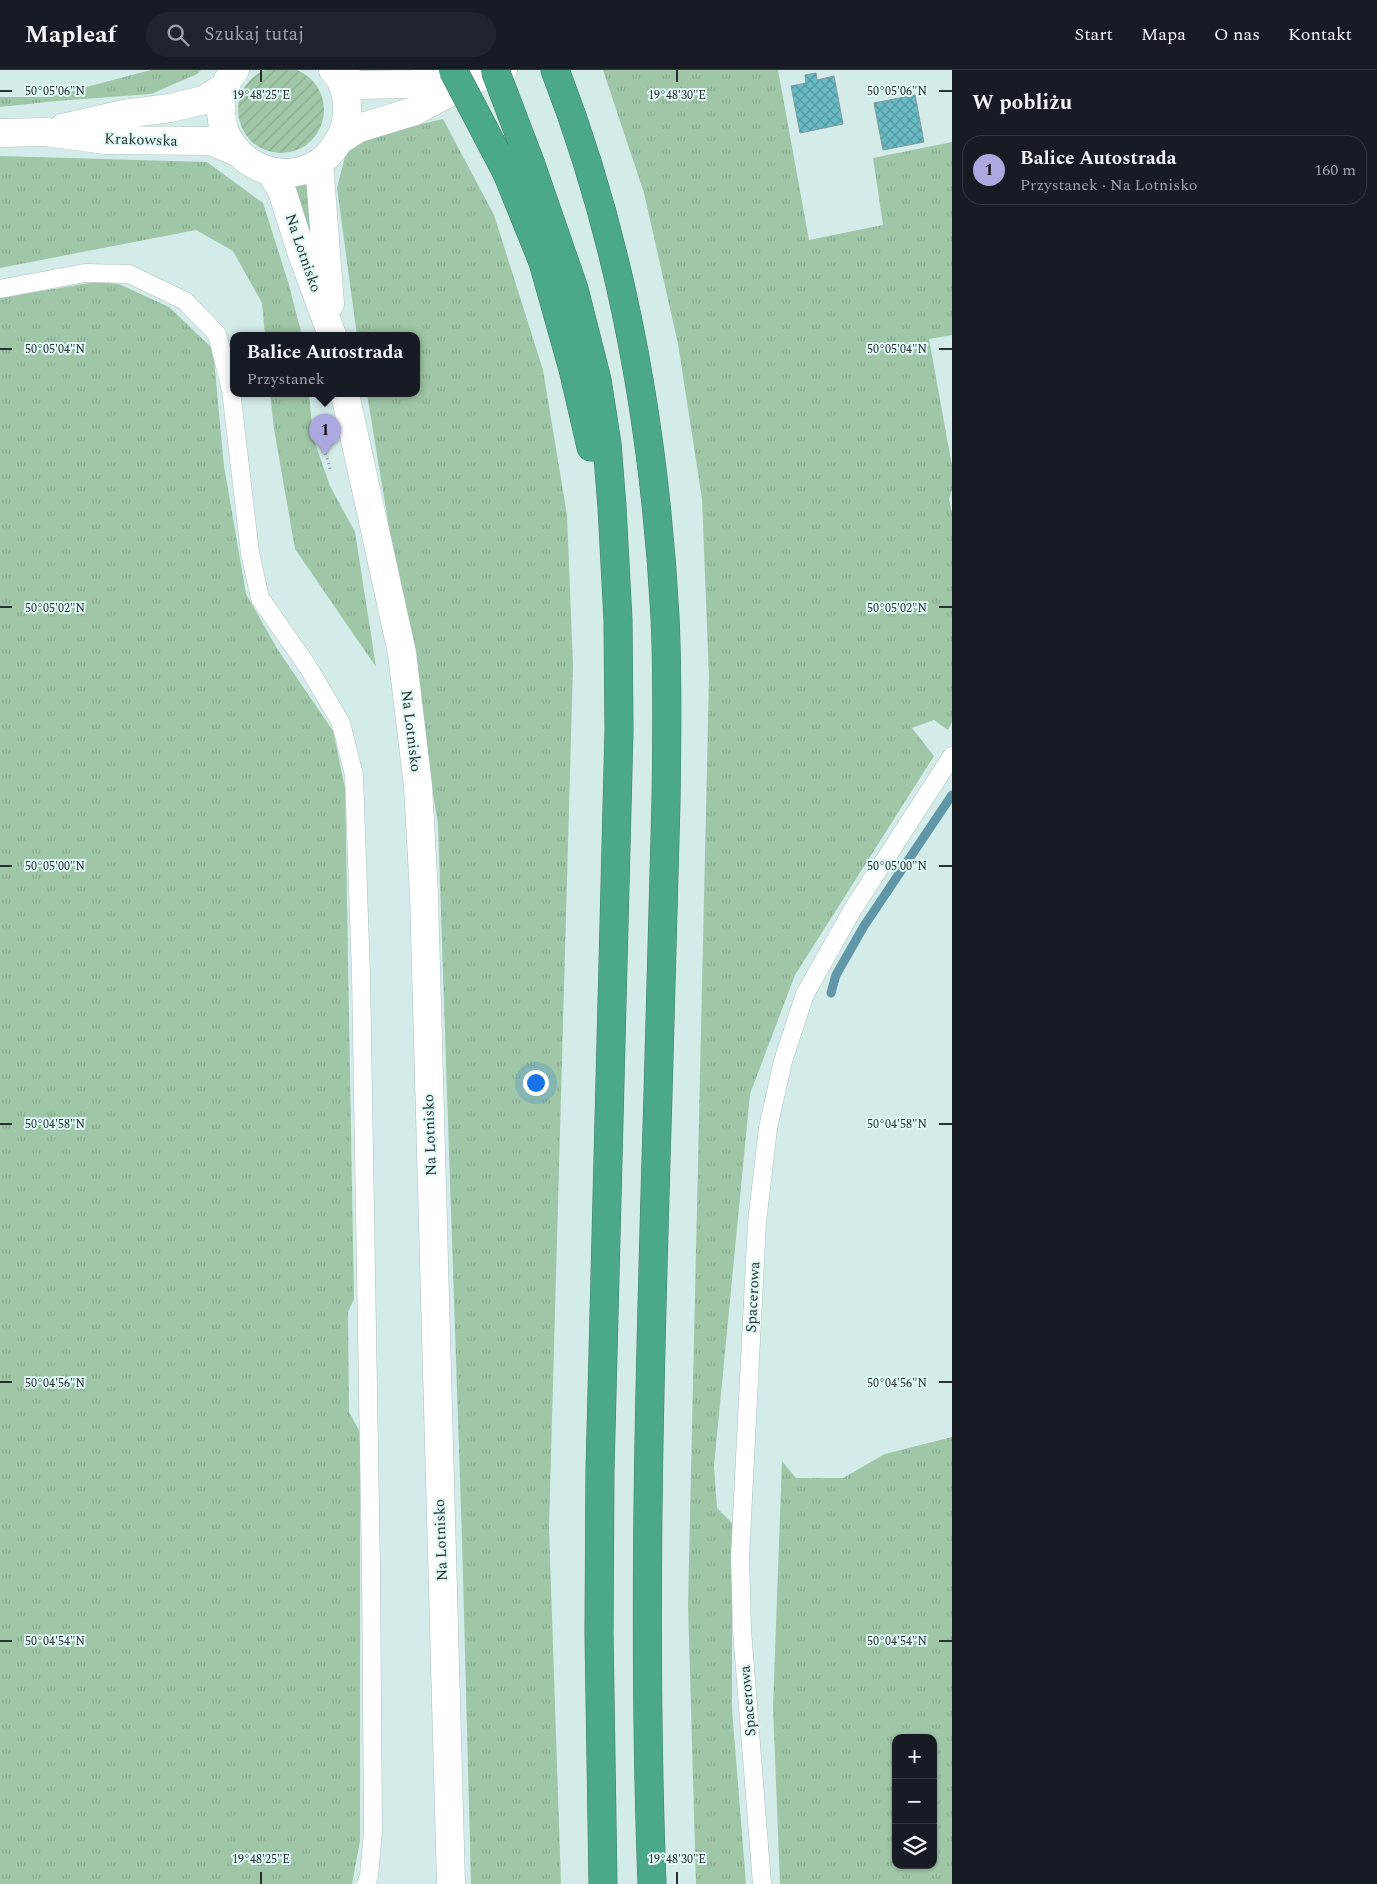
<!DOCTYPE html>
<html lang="pl">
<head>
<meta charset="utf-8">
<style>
	:root { --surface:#171b24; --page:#20242c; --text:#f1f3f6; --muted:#9ea1a6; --line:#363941; --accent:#aba8e0 }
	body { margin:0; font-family:Spectral,serif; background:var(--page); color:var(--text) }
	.controls { position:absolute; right:15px; bottom:15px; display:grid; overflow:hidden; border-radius:10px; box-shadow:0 1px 4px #0004 }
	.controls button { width:45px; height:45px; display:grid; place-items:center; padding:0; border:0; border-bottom:1px solid var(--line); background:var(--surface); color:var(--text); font:25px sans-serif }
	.you { position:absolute; left:535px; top:1012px; width:18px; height:18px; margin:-12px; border:4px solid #fff; border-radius:50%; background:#1a73e8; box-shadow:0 0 0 8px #1a73e833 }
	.badge { display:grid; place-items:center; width:32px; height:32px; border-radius:50%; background:var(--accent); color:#111; font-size:16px; font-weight:700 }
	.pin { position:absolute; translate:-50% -41px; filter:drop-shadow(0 1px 2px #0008) }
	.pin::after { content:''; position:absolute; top:26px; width:18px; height:15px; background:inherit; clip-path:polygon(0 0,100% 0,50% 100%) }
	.popup { position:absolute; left:230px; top:262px; width:190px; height:65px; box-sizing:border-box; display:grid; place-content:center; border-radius:10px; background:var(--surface); filter:drop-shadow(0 1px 4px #0005); font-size:16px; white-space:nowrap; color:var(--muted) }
	.popup b { font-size:19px; color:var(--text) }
	.popup::after { content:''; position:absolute; left:50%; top:100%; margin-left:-10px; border:10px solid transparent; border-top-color:var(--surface) }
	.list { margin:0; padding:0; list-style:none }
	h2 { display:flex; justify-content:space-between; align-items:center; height:65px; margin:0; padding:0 20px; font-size:21px }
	h2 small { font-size:16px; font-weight:400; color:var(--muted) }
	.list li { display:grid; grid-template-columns:32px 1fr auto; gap:15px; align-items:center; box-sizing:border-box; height:70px; margin:0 10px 10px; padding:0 10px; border:1px solid var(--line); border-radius:20px }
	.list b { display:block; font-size:19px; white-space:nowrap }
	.list p { margin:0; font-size:16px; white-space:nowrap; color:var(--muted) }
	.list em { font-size:16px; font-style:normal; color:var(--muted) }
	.icon { flex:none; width:28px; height:28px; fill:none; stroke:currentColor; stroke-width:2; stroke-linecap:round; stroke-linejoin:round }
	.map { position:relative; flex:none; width:952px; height:1814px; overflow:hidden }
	header { display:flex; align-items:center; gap:30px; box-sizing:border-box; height:70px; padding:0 25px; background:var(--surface); border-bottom:1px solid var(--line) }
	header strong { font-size:24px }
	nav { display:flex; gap:28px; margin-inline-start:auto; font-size:18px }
	.search { width:350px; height:45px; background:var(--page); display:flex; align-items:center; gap:12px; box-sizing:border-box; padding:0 18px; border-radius:28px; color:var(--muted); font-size:19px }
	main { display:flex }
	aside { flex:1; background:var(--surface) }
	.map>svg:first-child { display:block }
</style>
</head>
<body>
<header>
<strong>Mapleaf</strong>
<div class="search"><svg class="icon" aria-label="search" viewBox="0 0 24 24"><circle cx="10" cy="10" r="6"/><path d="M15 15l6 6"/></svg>Szukaj tutaj</div>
<nav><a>Start</a><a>Mapa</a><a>O nas</a><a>Kontakt</a></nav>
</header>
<main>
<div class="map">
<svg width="952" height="1814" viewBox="0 0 952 1814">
	<defs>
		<pattern id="grass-tufts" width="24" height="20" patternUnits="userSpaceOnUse" patternTransform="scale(1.25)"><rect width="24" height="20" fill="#9fc6a7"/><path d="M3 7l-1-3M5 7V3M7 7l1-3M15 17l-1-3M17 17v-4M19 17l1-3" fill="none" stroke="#89aa90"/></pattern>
		<pattern id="garden-furrows" width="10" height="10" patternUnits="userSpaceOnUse" patternTransform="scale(1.25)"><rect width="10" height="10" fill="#9fc6a7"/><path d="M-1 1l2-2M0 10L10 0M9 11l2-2" fill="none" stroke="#89aa90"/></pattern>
		<pattern id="building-cross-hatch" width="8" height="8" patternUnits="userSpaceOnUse" patternTransform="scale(1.25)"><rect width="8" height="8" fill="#68bac4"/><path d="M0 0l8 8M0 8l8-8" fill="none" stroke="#5598a0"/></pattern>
	</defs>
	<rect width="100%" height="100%" fill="#d3ece9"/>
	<!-- grass -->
	<path fill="url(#grass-tufts)" fill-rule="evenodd" d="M151 0H201L197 4 151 24 56 31 0 37V27H48Z
		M603 0H778L809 170 883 155 873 88 952 72V265L929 269 952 396V420L949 429 952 443V652L948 660 934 650 912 658 934 686 795 905 750 1024 714 1396 717 1438 732 1453V1639L746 1814H696L688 1534 709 607 702 429 678 274 644 123Z
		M443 49 494 145 543 300 567 445 573 595 549 1457 561 1814H471L462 1469 438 754 367 324H416V266H357L337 118 346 83 369 66Z
		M0 86 207 92 263 133 289 215 302 266H265L262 233 233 181 196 160 0 198Z
		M304 114 307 116 315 178 293 118Z
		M95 212 119 214 169 237 213 279 224 396 246 524 278 580 333 661 345 718 354 1229 348 1242 349 1342 360 1362V1771L352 1814H0V228Z
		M270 324H309L313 367 330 416 355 462 376 597 295 479 274 359Z
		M952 1367V1814H780L773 1637 782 1391 796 1408H843L885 1384ZM896 1668H933V1795H896Z"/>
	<!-- garden -->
	<path fill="url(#garden-furrows)" d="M238 40a43 43 0 1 1 86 0a43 43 0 1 1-86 0Z"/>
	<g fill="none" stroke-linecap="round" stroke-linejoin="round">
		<!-- stream -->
		<path stroke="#6195a8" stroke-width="9" d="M831 923 836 905 864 856 952 725"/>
	</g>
	<!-- building -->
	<path fill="url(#building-cross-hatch)" stroke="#839a9d" d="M816 3 817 10 834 6 843 54 800 63 791 16 806 13 805 5Z
		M915 25 924 72 883 80 874 33Z"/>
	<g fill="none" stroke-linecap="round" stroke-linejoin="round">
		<defs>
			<path id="service" d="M0 219 85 203 129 204 185 231 217 264 231 320 250 483 260 528 308 597 341 653 354 705 361 904 371 1498 373 1761 369 1806 366 1814
				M762 1814 742 1560 740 1487 757 1152 768 1058 783 991 805 924 853 839 952 686"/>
			<path id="tertiary" d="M63 58 124 44 170 38 204 30 224 17
				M0 63 46 62 106 70 211 71 235 81"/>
			<path id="secondary" d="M235 0C231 5 227 11 225 16 221 24 221 34 221 42 223 95 289 123 327 86 338 75 345 62 347 46 348 30 345 12 333 0
				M337 4 357 15 413 14 462 11
				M340 70 359 58 415 41 471 11 503 0
				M319 93 330 234
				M271 102 282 121 302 184 332 265
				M345 324 402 583 418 716 424 825 451 1814"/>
			<path id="motorway" d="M555 0C622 173 655 362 665 547 668 608 667 669 666 731 664 829 660 926 658 1024 650 1287 642 1551 652 1814
				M531 95 574 219 597 310 607 374 612 437 618 550 619 660 600 1401 599 1563 603 1814
				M507 103 543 192 573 299 591 377"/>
		</defs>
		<!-- service casing -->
		<use href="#service" stroke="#aac2bf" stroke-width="19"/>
		<!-- tertiary casing -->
		<use href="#tertiary" stroke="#aac2bf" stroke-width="29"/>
		<!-- secondary casing -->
		<use href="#secondary" stroke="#aac2bf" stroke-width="29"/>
		<!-- motorway casing -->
		<use href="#motorway" stroke="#3f7e6b" stroke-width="29"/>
		<!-- path -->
		<path stroke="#849694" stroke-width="3" stroke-dasharray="1 4" stroke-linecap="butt" d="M320 349 324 379 331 401"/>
		<!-- service -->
		<use href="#service" stroke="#fff" stroke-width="18"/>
		<!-- tertiary -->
		<use href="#tertiary" stroke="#fff" stroke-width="28"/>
		<!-- secondary -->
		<use href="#secondary" stroke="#fff" stroke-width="28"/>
		<!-- motorway -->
		<use href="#motorway" stroke="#4ca88b" stroke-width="28"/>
		<defs>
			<path id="motorway-bridge" d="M453 0 507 103
				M495 0 531 95"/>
		</defs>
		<!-- motorway-bridge casing -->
		<use href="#motorway-bridge" stroke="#3f7e6b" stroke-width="29" stroke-linecap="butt"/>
		<!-- motorway-bridge -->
		<use href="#motorway-bridge" stroke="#4ca88b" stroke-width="28"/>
	</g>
	<!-- ticks -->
	<path fill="none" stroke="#26302f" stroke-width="2" d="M261 0V12M677 0V12M0 21H12M939 21H952M0 279H12M939 279H952M0 537H12M939 537H952M0 796H12M939 796H952M0 1054H12M939 1054H952M0 1312H12M939 1312H952M0 1571H12M939 1571H952M261 1802V1814M677 1802V1814"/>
	<g text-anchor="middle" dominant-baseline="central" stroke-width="4" stroke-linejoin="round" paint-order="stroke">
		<!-- street labels -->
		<g font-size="15" fill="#26302f" stroke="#e0f9f6">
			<text transform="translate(141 70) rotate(2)">Krakowska</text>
			<text transform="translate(303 183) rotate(71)">Na Lotnisko</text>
			<text transform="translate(411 661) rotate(83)">Na Lotnisko</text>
			<text transform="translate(430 1065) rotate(-92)">Na Lotnisko</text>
			<text transform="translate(753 1227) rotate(-87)">Spacerowa</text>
			<text transform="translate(441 1470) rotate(-92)">Na Lotnisko</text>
			<text transform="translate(748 1631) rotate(-95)">Spacerowa</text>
		</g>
	</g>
	<g font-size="12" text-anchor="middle" fill="#26302f" stroke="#e0f9f6" stroke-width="4" stroke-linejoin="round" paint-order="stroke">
		<text x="55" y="25">50°05'06"N</text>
		<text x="897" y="25">50°05'06"N</text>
		<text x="261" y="29">19°48'25"E</text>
		<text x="677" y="29">19°48'30"E</text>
		<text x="55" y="283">50°05'04"N</text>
		<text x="897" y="283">50°05'04"N</text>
		<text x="55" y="542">50°05'02"N</text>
		<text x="897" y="542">50°05'02"N</text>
		<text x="55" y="800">50°05'00"N</text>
		<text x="897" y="800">50°05'00"N</text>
		<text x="55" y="1058">50°04'58"N</text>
		<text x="897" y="1058">50°04'58"N</text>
		<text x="55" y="1317">50°04'56"N</text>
		<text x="897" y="1317">50°04'56"N</text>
		<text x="55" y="1575">50°04'54"N</text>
		<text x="897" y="1575">50°04'54"N</text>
		<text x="261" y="1793">19°48'25"E</text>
		<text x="677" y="1793">19°48'30"E</text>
	</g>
</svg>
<div class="controls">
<button>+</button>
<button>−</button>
<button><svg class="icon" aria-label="layers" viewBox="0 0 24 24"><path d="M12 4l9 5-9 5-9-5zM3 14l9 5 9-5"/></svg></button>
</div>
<div class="you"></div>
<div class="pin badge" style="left:325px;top:385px">1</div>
<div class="popup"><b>Balice Autostrada</b>Przystanek</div>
</div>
<aside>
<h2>W pobliżu<small></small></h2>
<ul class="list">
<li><span class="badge">1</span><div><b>Balice Autostrada</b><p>Przystanek · Na Lotnisko</p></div><em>160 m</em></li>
</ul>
</aside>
</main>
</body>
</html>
